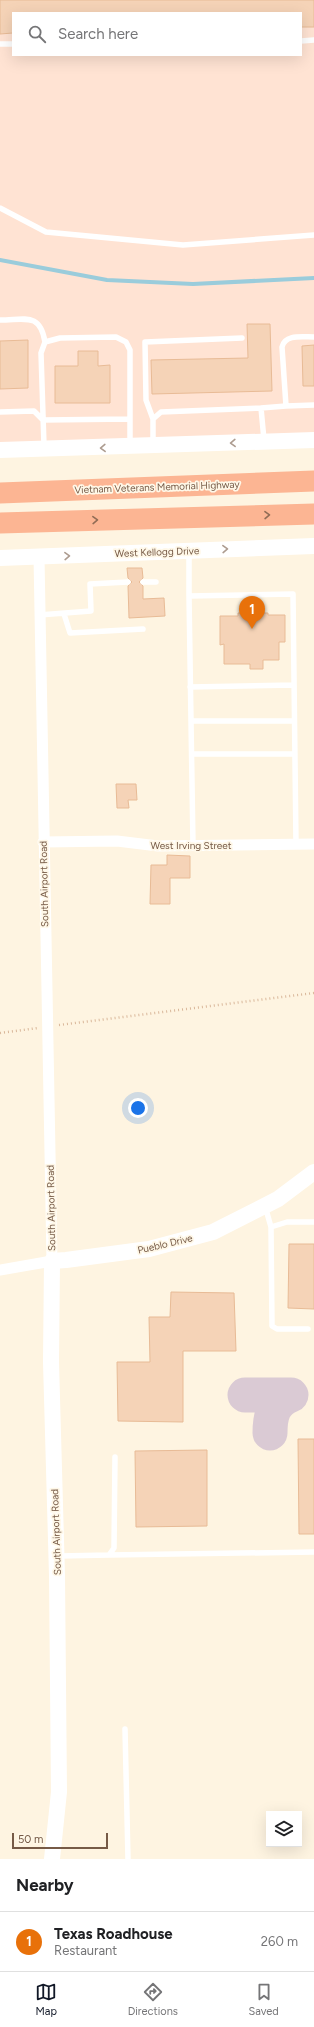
<!DOCTYPE html>
<html lang="en">
<head>
<meta charset="utf-8">
<style>
	:root { --surface:#fff; --page:#f2f2f2; --text:#202124; --muted:#757577; --line:#e0e0e0; --accent:#111827 }
	body { margin:0; font-family:Figtree,sans-serif; background:var(--page); color:var(--text) }
	.controls { position:absolute; right:12px; bottom:12px; display:grid; overflow:hidden; border-radius:0px; box-shadow:0 4px 16px #0002 }
	.controls button { width:36px; height:36px; display:grid; place-items:center; padding:0; border:0; border-bottom:1px solid var(--line); background:var(--surface); color:var(--text); font:20px sans-serif }
	.scale { position:absolute; left:12px; bottom:10px; width:96px; box-sizing:border-box; padding-left:4px; border:2px solid #765a46; border-top:0; font-size:11px; line-height:14px; white-space:nowrap; color:#765a46; -webkit-text-stroke:3px #fff8e8; paint-order:stroke }
	.you { position:absolute; left:138px; top:1108px; width:14px; height:14px; margin:-10px; border:3px solid #fff; border-radius:50%; background:#1a73e8; box-shadow:0 0 0 6px #1a73e833 }
	.badge { display:grid; place-items:center; width:26px; height:26px; border-radius:50%; background:var(--accent); color:#fff; font-size:13px; font-weight:700 }
	.pin { position:absolute; translate:-50% -33px; filter:drop-shadow(0 1px 2px #0008) }
	.pin::after { content:''; position:absolute; top:21px; width:14px; height:12px; background:inherit; clip-path:polygon(0 0,100% 0,50% 100%) }
	.list { margin:0; padding:0; list-style:none }
	h2 { display:flex; justify-content:space-between; align-items:center; height:52px; margin:0; padding:0 16px; font-size:17px }
	h2 small { font-size:13px; font-weight:400; color:var(--muted) }
	.list li { display:grid; grid-template-columns:26px 1fr auto; gap:12px; align-items:center; box-sizing:border-box; height:60px; padding:0 16px; border-top:1px solid var(--line) }
	.list b { display:block; font-size:15px; white-space:nowrap }
	.list p { margin:0; font-size:13px; white-space:nowrap; color:var(--muted) }
	.list em { font-size:13px; font-style:normal; color:var(--muted) }
	.icon { flex:none; width:22px; height:22px; fill:none; stroke:currentColor; stroke-width:2; stroke-linecap:round; stroke-linejoin:round }
	.map { position:relative; flex:none; width:314px; height:1859px; overflow:hidden }
	.search { position:absolute; background:var(--surface); box-shadow:0 4px 16px #0002; left:12px; right:12px; top:12px; height:44px; display:flex; align-items:center; gap:10px; box-sizing:border-box; padding:0 14px; border-radius:0px; color:var(--muted); font-size:15px }
	.sheet { height:112px; background:var(--surface) }
	nav { display:flex; justify-content:space-around; align-items:center; box-sizing:border-box; height:56px; border-top:1px solid var(--line); background:var(--surface); font-size:11px; color:var(--muted) }
	nav a { display:grid; justify-items:center; gap:2px }
	nav .on { color:var(--accent) }
	.map>svg:first-child { display:block }
</style>
</head>
<body>
<div class="map">
<svg width="314" height="1859" viewBox="0 0 314 1859">
	<rect width="100%" height="100%" fill="#fef4e1"/>
	<!-- commercial -->
	<path fill="#ffe3d3" fill-rule="evenodd" d="M0 0H314V439L0 450ZM13 13H301V55H13Z"/>
	<g fill="none" stroke-linecap="round" stroke-linejoin="round">
		<!-- stream -->
		<path stroke="#9accdb" stroke-width="4" d="M0 260 107 280 193 284 314 278"/>
		<!-- taxiway -->
		<path stroke="#dacad4" stroke-width="35" d="M245 1395H291C273 1402 270 1416 270 1433"/>
	</g>
	<!-- building -->
	<path fill="#f5d3b7" stroke="#e8bb96" d="M0 0H314V27H301V13H13V33L0 34Z
		M247 324H270L272 391 152 394 151 360 248 358Z
		M28 340V388L0 389V341Z
		M314 345V386H303L302 346Z
		M78 351H98V366L110 365V403H55V366H78Z
		M127 568H142L143 578 139 582 143 586V599L164 598 165 616 129 618 128 586 132 582 128 578Z
		M238 613H268V615H285V642H279V660H263V669H250V664H224V644L220 645V616H238Z
		M116 784H136L137 800H128L129 808H117Z
		M167 855 190 856V878H170V904H150L151 865H167Z
		M289 1244H314V1309L288 1308Z
		M171 1292 234 1293 236 1351H183V1422L118 1421 117 1362H150L149 1317H170Z
		M298 1439H314V1534H299Z
		M207 1450V1526L136 1527 135 1451Z"/>
	<g fill="none" stroke-linecap="round" stroke-linejoin="round">
		<!-- path -->
		<path stroke="#d9b79a" stroke-width="2.5" stroke-dasharray="1 3" stroke-linecap="butt" d="M59 1025 314 993
			M0 1033 38 1028"/>
		<!-- lane -->
		<path stroke="#fff" stroke-width="5.5" d="M301 41 314 40
			M0 44H13
			M0 208 46 232 183 245 314 235
			M0 320C25 320 40 312 45 342
			M314 337C302 337 285 334 282 347L286 406 314 405
			M261 408 286 406
			M0 412 34 411 43 420 130 419
			M153 419 146 400 145 342 242 338
			M153 443V419L161 412 261 408 264 440
			M44 446 41 353 45 342 60 338 116 337 126 342 130 350V444
			M189 553V596L293 594 296 844
			M143 582H156
			M189 596 193 845
			M64 614 70 633 143 629
			M39 615 91 611 90 584 128 582
			M190 687 294 685
			M191 721H294
			M192 754H295
			M265 1206 271 1227 272 1326 277 1329H308
			M271 1227 287 1222H314
			M109 1555 314 1552
			M59 1556 109 1555 114 1548 115 1457
			M125 1729 128 1859"/>
		<!-- street -->
		<path stroke="#fff" stroke-width="11" d="M43 842 117 841 158 846 314 844
			M0 1270 52 1261 39 557"/>
		<!-- secondary -->
		<path stroke="#fff" stroke-width="16" d="M0 450 314 440
			M0 558 314 546
			M52 1859 59 1792 57 1576 51 1362 52 1261 66 1260 149 1249 213 1232 278 1199 314 1172"/>
		<!-- highway -->
		<path stroke="#fcb593" stroke-width="21" d="M0 493 314 481
			M0 523 314 514"/>
	</g>
	<!-- one-way arrows -->
	<defs><path id="oneway-chevron" d="M-2-3.5L2.5 0L-2 3.5" fill="none" stroke-width="1.6" stroke-linecap="round" stroke-linejoin="round"/></defs>
	<g stroke="#ad9c90">
		<use href="#oneway-chevron" transform="translate(233 443) rotate(178)"/>
		<use href="#oneway-chevron" transform="translate(103 448) rotate(178)"/>
		<use href="#oneway-chevron" transform="translate(225 549) rotate(-2)"/>
		<use href="#oneway-chevron" transform="translate(67 556) rotate(-2)"/>
	</g>
	<g stroke="#916c55">
		<use href="#oneway-chevron" transform="translate(267 515) rotate(-1)"/>
		<use href="#oneway-chevron" transform="translate(95 520) rotate(-2)"/>
	</g>
	<g text-anchor="middle" dominant-baseline="central" stroke-width="3.5" stroke-linejoin="round" paint-order="stroke">
		<!-- street labels -->
		<g font-size="10" fill="#765a46" stroke="#fff8e8">
			<text transform="translate(157 487) rotate(-2)">Vietnam Veterans Memorial Highway</text>
			<text transform="translate(157 552) rotate(-2)">West Kellogg Drive</text>
			<text x="191" y="845">West Irving Street</text>
			<text transform="translate(44 884) rotate(-91)">South Airport Road</text>
			<text transform="translate(51 1208) rotate(-91)">South Airport Road</text>
			<text transform="translate(165 1244) rotate(-13)">Pueblo Drive</text>
			<text transform="translate(56 1532) rotate(-92)">South Airport Road</text>
		</g>
	</g>
</svg>
<div class="controls">
<button><svg class="icon" aria-label="layers" viewBox="0 0 24 24"><path d="M12 4l9 5-9 5-9-5zM3 14l9 5 9-5"/></svg></button>
</div>
<div class="scale">50 m</div>
<div class="you"></div>
<div class="pin badge" style="left:252px;top:629px;background:#e8710a">1</div>
<div class="search"><svg class="icon" aria-label="search" viewBox="0 0 24 24"><circle cx="10" cy="10" r="6"/><path d="M15 15l6 6"/></svg>Search here</div>
</div>
<section class="sheet">
<h2>Nearby<small></small></h2>
<ul class="list">
<li><span class="badge" style="background:#e8710a">1</span><div><b>Texas Roadhouse</b><p>Restaurant</p></div><em>260 m</em></li>
</ul>
</section>
<nav>
<a class="on"><svg class="icon" aria-label="map" viewBox="0 0 24 24"><path d="M3 6l6-2 6 2 6-2v14l-6 2-6-2-6 2zM9 4v14M15 6v14"/></svg>Map</a>
<a><svg class="icon" aria-label="directions" viewBox="0 0 24 24"><path d="M12 3l9 9-9 9-9-9zM9 14v-3h6M13 9l2 2-2 2"/></svg>Directions</a>
<a><svg class="icon" aria-label="saved" viewBox="0 0 24 24"><path d="M7 4h10v16l-5-4-5 4z"/></svg>Saved</a>
</nav>
</body>
</html>
